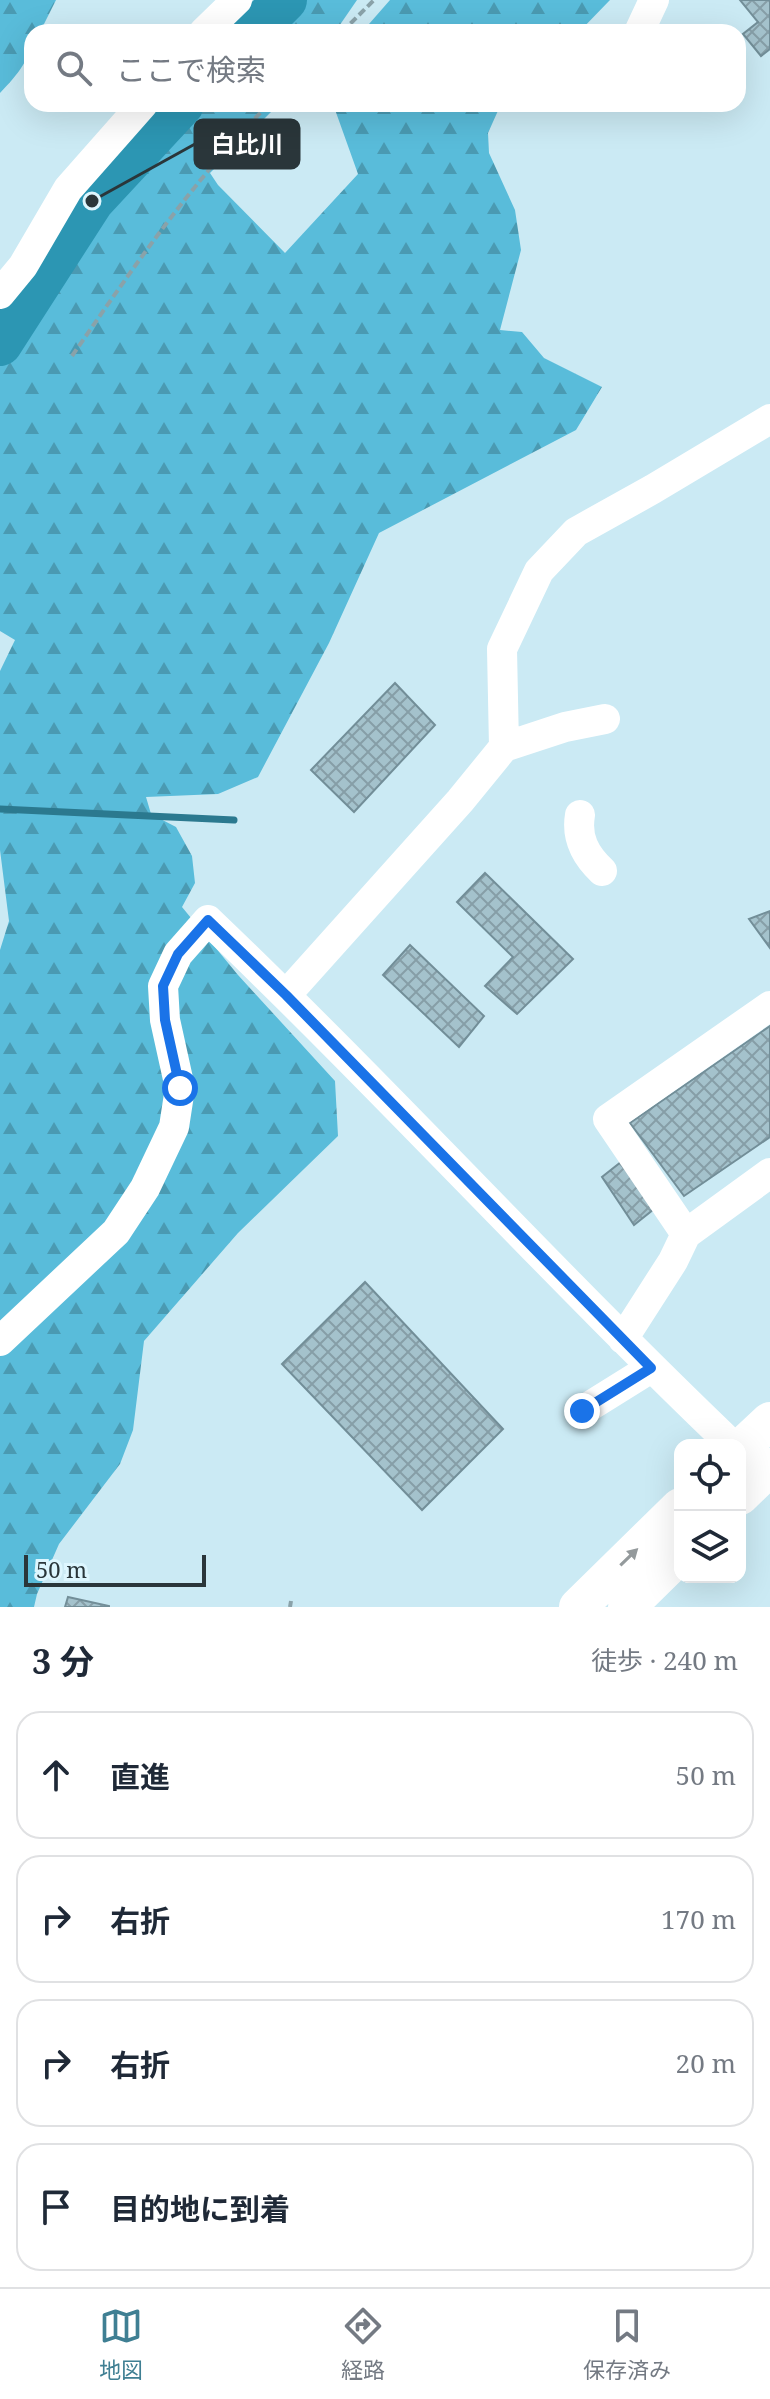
<!DOCTYPE html>
<html lang="ja">
<head>
<meta charset="utf-8">
<style>
	:root { --surface:#fff; --page:#f6f6f7; --text:#1f2937; --muted:#747a83; --line:#e0e1e3; --accent:#3f7f93 }
	body { margin:0; font-family:"Noto Serif","Noto Sans JP",serif; background:var(--page); color:var(--text) }
	.controls { position:absolute; right:24px; bottom:24px; display:grid; overflow:hidden; border-radius:16px; box-shadow:0 8px 32px #0002 }
	.controls button { width:72px; height:72px; display:grid; place-items:center; padding:0; border:0; border-bottom:2px solid var(--line); background:var(--surface); color:var(--text); font:40px sans-serif }
	.scale { position:absolute; left:24px; bottom:20px; width:182px; box-sizing:border-box; padding-left:8px; border:4px solid #2a363a; border-top:0; font-size:22px; line-height:28px; white-space:nowrap; color:#2a363a; -webkit-text-stroke:6px #ddf6fe; paint-order:stroke }
	.stop { position:absolute; width:24px; height:24px; margin:-18px; border:6px solid #1a73e8; border-radius:50%; background:#fff }
	.stop.end { background:#1a73e8; border-color:#fff; box-shadow:0 2px 8px #0008 }
	.list { margin:0; padding:0; list-style:none }
	h2 { display:flex; justify-content:space-between; align-items:center; height:104px; margin:0; padding:0 32px; font-size:34px }
	h2 small { font-size:26px; font-weight:400; color:var(--muted) }
	.list li { display:grid; grid-template-columns:52px 1fr auto; gap:24px; align-items:center; box-sizing:border-box; height:128px; margin:0 16px 16px; padding:0 16px; border:2px solid var(--line); border-radius:24px }
	.list b { display:block; font-size:30px; white-space:nowrap }
	.list em { font-size:26px; font-style:normal; color:var(--muted) }
	.icon { flex:none; width:44px; height:44px; fill:none; stroke:currentColor; stroke-width:2; stroke-linecap:round; stroke-linejoin:round }
	.map { position:relative; flex:none; width:770px; height:1607px; overflow:hidden }
	.search { position:absolute; background:var(--surface); box-shadow:0 8px 32px #0002; left:24px; right:24px; top:24px; height:88px; display:flex; align-items:center; gap:20px; box-sizing:border-box; padding:0 28px; border-radius:24px; color:var(--muted); font-size:30px }
	.sheet { height:680px; background:var(--surface) }
	nav { display:flex; justify-content:space-around; align-items:center; box-sizing:border-box; height:112px; border-top:2px solid var(--line); background:var(--surface); font-size:22px; color:var(--muted) }
	nav a { display:grid; justify-items:center; gap:4px }
	nav .on { color:var(--accent) }
	.map>svg:first-child { display:block }
</style>
</head>
<body>
<div class="map">
<svg width="770" height="1607" viewBox="0 0 770 1607">
	<defs>
		<pattern id="forest-firs" width="22" height="20" patternUnits="userSpaceOnUse" patternTransform="scale(2)"><rect width="22" height="20" fill="#59bcda"/><path d="M5 1l3.5 6h-7zM16 11l3.5 6h-7z" fill="#4a9ab2"/></pattern>
		<pattern id="building-cross-hatch" width="8" height="8" patternUnits="userSpaceOnUse" patternTransform="scale(2)"><rect width="8" height="8" fill="#a4c2cc"/><path d="M0 0l8 8M0 8l8-8" fill="none" stroke="#869ea7"/></pattern>
	</defs>
	<rect width="100%" height="100%" fill="#cbeaf4"/>
	<!-- forest -->
	<path fill="url(#forest-firs)" d="M0 0H56L40 32H32C32 59 18 74 0 93Z
		M270 0H357L335 32H237Z
		M390 0H610L579 32H362Z
		M167 104H279L210 173 218 185 285 253 358 174 333 104H501L488 133 489 153 515 210 521 250 500 330 522 332 544 358 602 387 576 430 379 533 329 643 258 777 218 794 146 797 151 814 176 827 192 856 195 883 182 907 238 975 335 1081 338 1136 238 1233 144 1341 133 1430 120 1464 59 1544 37 1594 34 1607H0V950L9 921 0 850V671L15 640 0 631V318L102 174Z"/>
	<g fill="none" stroke-linecap="round" stroke-linejoin="round">
		<!-- stream -->
		<path stroke="#2b798f" stroke-width="7" d="M0 809 234 820"/>
		<!-- river -->
		<path stroke="#2c96b3" stroke-width="44" d="M253 32 285 0
			M0 344 92 201 182 104"/>
	</g>
	<!-- building -->
	<path fill="url(#building-cross-hatch)" stroke="#728e98" stroke-width="2" d="M740 0H770V49L761 56 743 34 758 22Z
		M395 683 435 725 354 812 311 770Z
		M485 873 573 959 517 1014 485 986 513 957 457 902Z
		M770 911V948L749 919Z
		M410 945 484 1016 459 1047 383 975Z
		M770 1026V1137L684 1196 630 1123Z
		M621 1162 654 1209 634 1225 602 1177Z
		M365 1282 503 1429 422 1510 282 1364Z
		M68 1597 109 1606V1607H65Z"/>
	<g fill="none" stroke-linecap="round" stroke-linejoin="round">
		<!-- path -->
		<path stroke="#8aa2a9" stroke-width="4" stroke-dasharray="8 4" stroke-linecap="butt" d="M342 32 374 0
			M72 356C133 268 193 180 269 104
			M290 1607 291 1601"/>
		<!-- minor -->
		<path stroke="#fff" stroke-width="30" d="M204 32 237 0
			M639 32 654 0
			M0 294 23 266 68 189 143 104
			M504 747 565 727 605 719
			M580 815C576 838 585 855 602 871
			M286 995 460 801 504 747 502 649 539 571 576 532 653 489 770 419
			M686 1234 608 1119 770 1006
			M623 1339 673 1261 686 1234 770 1173
			M0 1341 116 1232 145 1188 174 1127 180 1088 165 1020 163 986 178 954 208 920C387 1091 553 1274 732 1445
			M582 1411 651 1368"/>
		<!-- major -->
		<path stroke="#fff" stroke-width="38" d="M740 1449 770 1421
			M740 1496 770 1467
			M578 1607 680 1507
			M627 1607 680 1555"/>
	</g>
	<!-- one-way arrows -->
	<defs><path id="oneway-solid" d="M-6-.8H1V-3.2L6.5 0L1 3.2V.8H-6Z" transform="scale(2)"/></defs>
	<use fill="#949a9c" href="#oneway-solid" transform="translate(629 1557) rotate(-44)"/>
	<g fill="none" stroke-linecap="round" stroke-linejoin="round">
		<!-- route -->
		<path stroke="#1a73e8" stroke-width="10" d="M180 1088 165 1020 163 986 178 954 208 920 286 995 651 1368 582 1411"/>
	</g>
	<!-- callouts -->
	<path fill="none" stroke="#2a363a" stroke-width="3" d="M92 201L195 144"/>
	<circle fill="#2a363a" stroke="#ddf6fe" stroke-width="3" cx="92" cy="201" r="8"/>
	<rect fill="#2a363a" stroke="#2a363a" stroke-width="3" x="195" y="120" width="104" height="48" rx="8"/>
	<g font-size="24" text-anchor="middle" font-weight="bold" fill="#fff">
		<text x="247" y="153">白比川</text>
	</g>
</svg>
<div class="controls">
<button><svg class="icon" aria-label="locate" viewBox="0 0 24 24"><circle cx="12" cy="12" r="6"/><path d="M12 2v4M12 18v4M2 12h4M18 12h4"/></svg></button>
<button><svg class="icon" aria-label="layers" viewBox="0 0 24 24"><path d="M12 4l9 5-9 5-9-5zM3 14l9 5 9-5"/></svg></button>
</div>
<div class="scale">50 m</div>
<div class="stop" style="left:180px;top:1088px"></div>
<div class="stop end" style="left:582px;top:1411px"></div>
<div class="search"><svg class="icon" aria-label="search" viewBox="0 0 24 24"><circle cx="10" cy="10" r="6"/><path d="M15 15l6 6"/></svg>ここで検索</div>
</div>
<section class="sheet">
<h2>3 分<small>徒歩 · 240 m</small></h2>
<ul class="list">
<li><svg class="icon" aria-label="ahead" viewBox="0 0 24 24"><path d="M12 20V5M6 11l6-6 6 6"/></svg><div><b>直進</b></div><em>50 m</em></li>
<li><svg class="icon" aria-label="right" viewBox="0 0 24 24"><path d="M7 20v-9h11M14 6l5 5-5 5"/></svg><div><b>右折</b></div><em>170 m</em></li>
<li><svg class="icon" aria-label="right" viewBox="0 0 24 24"><path d="M7 20v-9h11M14 6l5 5-5 5"/></svg><div><b>右折</b></div><em>20 m</em></li>
<li><svg class="icon" aria-label="arrive" viewBox="0 0 24 24"><path d="M6 21V4h12l-3 4 3 4H6"/></svg><div><b>目的地に到着</b></div></li>
</ul>
</section>
<nav>
<a class="on"><svg class="icon" aria-label="map" viewBox="0 0 24 24"><path d="M3 6l6-2 6 2 6-2v14l-6 2-6-2-6 2zM9 4v14M15 6v14"/></svg>地図</a>
<a><svg class="icon" aria-label="directions" viewBox="0 0 24 24"><path d="M12 3l9 9-9 9-9-9zM9 14v-3h6M13 9l2 2-2 2"/></svg>経路</a>
<a><svg class="icon" aria-label="saved" viewBox="0 0 24 24"><path d="M7 4h10v16l-5-4-5 4z"/></svg>保存済み</a>
</nav>
</body>
</html>
